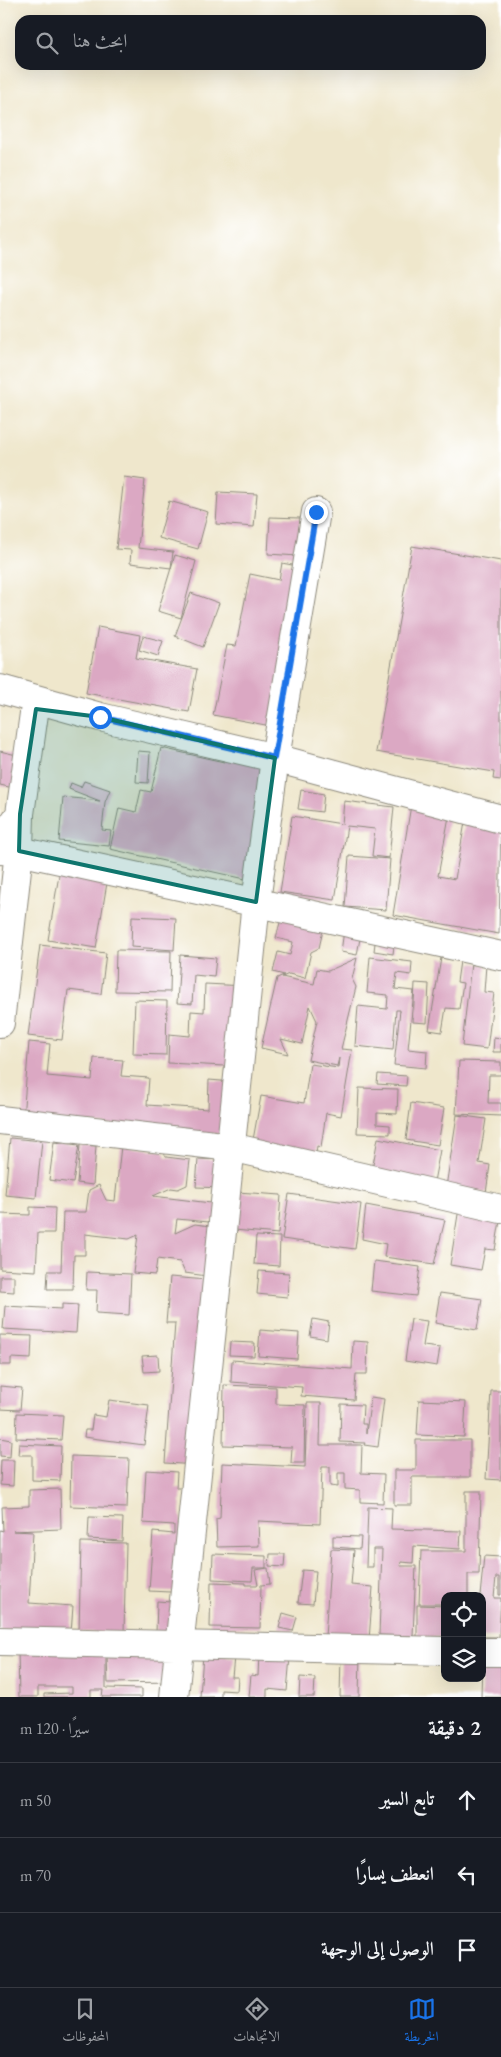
<!DOCTYPE html>
<html lang="ar">
<head>
<meta charset="utf-8">
<style>
	:root { --surface:#171b24; --page:#242831; --text:#f1f3f6; --muted:#9ea1a6; --line:#363941; --accent:#1a73e8 }
	body { margin:0; font-family:"EB Garamond",Amiri,serif; background:var(--page); color:var(--text); direction:rtl }
	.controls { position:absolute; right:15px; bottom:15px; display:grid; overflow:hidden; border-radius:10px; box-shadow:0 5px 20px #0002 }
	.controls button { width:45px; height:45px; display:grid; place-items:center; padding:0; border:0; border-bottom:1px solid var(--line); background:var(--surface); color:var(--text); font:25px sans-serif }
	.stop { position:absolute; width:15px; height:15px; margin:-11px; border:4px solid #1a73e8; border-radius:50%; background:#fff }
	.stop.end { background:#1a73e8; border-color:#fff; box-shadow:0 1px 5px #0008 }
	.list { margin:0; padding:0; list-style:none }
	h2 { display:flex; justify-content:space-between; align-items:center; height:65px; margin:0; padding:0 20px; font-size:21px }
	h2 small { font-size:16px; font-weight:400; color:var(--muted) }
	.list li { display:grid; grid-template-columns:32px 1fr auto; gap:15px; align-items:center; box-sizing:border-box; height:75px; padding:0 20px; border-top:1px solid var(--line) }
	.list b { display:block; font-size:19px; white-space:nowrap }
	.list em { font-size:16px; font-style:normal; color:var(--muted) }
	.icon { flex:none; width:28px; height:28px; fill:none; stroke:currentColor; stroke-width:2; stroke-linecap:round; stroke-linejoin:round }
	.map { position:relative; flex:none; width:501px; height:1697px; overflow:hidden; direction:ltr }
	.search { position:absolute; background:var(--surface); box-shadow:0 5px 20px #0002; left:15px; right:15px; top:15px; height:55px; display:flex; align-items:center; gap:12px; box-sizing:border-box; padding:0 18px; border-radius:15px; color:var(--muted); font-size:19px }
	.sheet { height:290px; background:var(--surface) }
	nav { display:flex; justify-content:space-around; align-items:center; box-sizing:border-box; height:70px; border-top:1px solid var(--line); background:var(--surface); font-size:14px; color:var(--muted) }
	nav a { display:grid; justify-items:center; gap:2px }
	nav .on { color:var(--accent) }
	.map>svg:first-child { display:block }
</style>
</head>
<body>
<div class="map">
<svg width="501" height="1697" viewBox="0 0 501 1697">
	<rect width="100%" height="100%" fill="#fff"/>
	<filter id="ink" filterUnits="userSpaceOnUse"><feTurbulence type="fractalNoise" baseFrequency=".02" numOctaves="2"/><feDisplacementMap in="SourceGraphic" scale="10" xChannelSelector="R" yChannelSelector="G"/><feConvolveMatrix kernelMatrix="1 2 1 2 8 2 1 2 1" color-interpolation-filters="sRGB"/></filter>
	<filter id="wash" filterUnits="userSpaceOnUse"><feTurbulence type="fractalNoise" baseFrequency=".0096" numOctaves="4" result="noise"/><feDisplacementMap in="SourceGraphic" scale="20" xChannelSelector="R" yChannelSelector="G"/><feGaussianBlur stdDeviation="1.12" result="paint"/><feColorMatrix in="noise" values="0 0 0 0 0 0 0 0 0 0 0 0 0 0 0 0 0 1.4 0 .05"/><feComposite in="paint" operator="in"/></filter>
	<g filter="url(#wash)">
		<rect width="100%" height="100%" fill="#efe7cc"/>
		<g id="blocks">
			<!-- building -->
			<path fill="#dba8c3" d="M124 477 145 480 138 548 173 552 171 568 130 563 131 550 116 549Z
				M218 492 257 494 254 527 216 524Z
				M169 501 208 512 198 549 159 538Z
				M270 517 300 518 298 556 268 554Z
				M412 546 501 561V780L493 779 494 772 376 752Z
				M175 555 196 561 181 618 158 611Z
				M282 563 312 569 276 727 213 715 227 645 236 646 250 574 279 580Z
				M191 593 219 603 203 647 175 636Z
				M98 627 140 635 136 658 197 669 189 712 86 693Z
				M143 636 163 641 158 656 139 650Z
				M161 748 224 762 225 756 278 768 250 880 110 849 119 808 136 812 141 790 151 792Z
				M0 751 29 758 22 790 0 785Z
				M138 751 150 752 148 783 136 782Z
				M84 781 110 790 105 802 102 830 111 831 109 846 59 841 63 797 100 801 69 789 71 783 81 787Z
				M301 790 324 794 322 812 298 809Z
				M344 801 394 807 389 858 372 856 375 829 347 826 335 900 280 892 292 816 342 824Z
				M411 805 450 811 438 876 455 879 467 811 501 816 499 934 393 915Z
				M349 856 390 859 386 910 345 907Z
				M60 869 108 877 96 948 48 940Z
				M284 907 326 917 319 948 311 952 305 978 289 974 282 977 314 984 317 969 328 971 357 958 352 979 356 987 341 1049 352 1050 341 1116 326 1113 321 1147 317 1146 315 1161 251 1151 261 1096 304 1103 310 1064 338 1068 339 1058 337 1066 308 1060 317 1021 310 1006 302 1044 281 1039 288 1054 261 1048 277 978 284 975 273 972 278 952 290 955 293 942 276 938Z
				M132 916 176 918 174 950 131 947Z
				M344 930 361 933 357 955 341 952Z
				M376 935 395 938 393 954 374 951Z
				M40 945 106 953 101 994 68 990 62 1040 28 1036Z
				M116 950 171 951 170 992 115 991Z
				M180 955 216 958 214 977 194 975 192 1004 177 1003Z
				M370 957 412 962 411 975 397 973 395 989 414 991 408 1049 427 1051 426 1068 394 1065 400 1010H396L393 1050 355 1046 358 1006 387 1009 388 995 367 993Z
				M441 958 460 961 457 982 463 983 459 1009 446 1008 442 1032 429 1030Z
				M471 963 486 965 484 992 494 993 487 1049 462 1046Z
				M415 983 429 984 427 1023 413 1022Z
				M205 984 246 986 242 1067 168 1063 169 1034 190 1036 191 1011 204 1012Z
				M135 1000 167 1001 166 1055 133 1054Z
				M494 1037 501 1038V1052H493Z
				M29 1042 50 1044 47 1076 92 1080 94 1058 123 1060 121 1076 149 1078 147 1105 208 1109 209 1080 233 1082 229 1135 23 1118Z
				M459 1061 501 1062V1075H489L488 1103H501V1116L456 1114Z
				M378 1074 407 1076 406 1086 377 1084Z
				M359 1088 398 1089 397 1114 377 1113V1124L390 1125V1134L357 1133Z
				M411 1103 444 1108 438 1145 406 1140Z
				M457 1115 486 1119 479 1163 490 1165 486 1193 446 1187Z
				M10 1138 42 1141 36 1198 5 1195Z
				M378 1138 440 1150 433 1187 371 1175Z
				M54 1142 79 1145 73 1183 49 1180Z
				M80 1145 96 1146 93 1185 77 1183Z
				M121 1146 163 1151 166 1157 190 1160 187 1185 178 1189 171 1188 153 1196 219 1204 218 1218 209 1222 177 1219 175 1233 195 1224 218 1227 207 1276 185 1273 180 1262 157 1259 155 1275 133 1273 138 1235 129 1239 85 1234V1255H74L73 1289H47L48 1271H61L63 1212H86L89 1190 99 1185 106 1200 115 1201Z
				M198 1159 226 1160 225 1188 196 1187Z
				M237 1192 281 1195 278 1234 234 1230Z
				M289 1194 361 1204 355 1249 282 1239Z
				M366 1205 445 1220 434 1264 384 1257 386 1244 362 1239Z
				M30 1207 55 1208 54 1233H38L36 1271 0 1269V1214L30 1215Z
				M459 1208 501 1215 495 1250 485 1249 481 1270 450 1265Z
				M256 1236 280 1237 279 1266 254 1264Z
				M374 1261 420 1267 416 1296 371 1291Z
				M259 1271 289 1273 287 1297 257 1294Z
				M87 1272 131 1274 129 1315 96 1313 97 1290H86Z
				M0 1276H14V1292L0 1291Z
				M170 1277 220 1281 198 1465 165 1463 175 1323H166Z
				M440 1293 482 1299 477 1330 435 1323Z
				M62 1304 78 1305 76 1333 3 1329 5 1306 62 1309Z
				M313 1319 329 1322 327 1339 310 1336Z
				M411 1319 427 1321 423 1346 440 1348 437 1366 405 1361Z
				M260 1330 299 1333 297 1359 258 1356Z
				M0 1335 32 1336 31 1359 11 1358V1365H0Z
				M353 1341 368 1342 367 1374H356L354 1400 301 1396 302 1387 231 1382 232 1360 352 1369Z
				M230 1342 255 1343 254 1356 229 1355Z
				M158 1355 159 1371 144 1372 142 1356Z
				M224 1385 276 1387V1404L305 1405 304 1463H291L292 1447 223 1445Z
				M0 1386 22 1388 20 1410 0 1409Z
				M491 1391H501V1480L486 1479Z
				M371 1397 384 1399 378 1447 364 1445 365 1443 340 1442 341 1404 363 1405 362 1424H366V1433Z
				M109 1400 149 1405 144 1445 84 1437 85 1430H91L93 1415 106 1417Z
				M419 1400 466 1402 464 1437 417 1435Z
				M307 1403H321L320 1445H362L361 1473 384 1474 383 1503 360 1502V1490L345 1489V1473H338V1487L330 1486V1467H322L320 1524 258 1521 259 1546 217 1547 216 1519 220 1518 222 1463 305 1467Z
				M17 1413 63 1415 61 1440 16 1438Z
				M0 1438 11 1440 10 1457 0 1456Z
				M416 1440H470V1477H412V1505H394V1470H416Z
				M19 1444 61 1446 60 1481 32 1480V1455H18Z
				M71 1456 129 1458 127 1508 70 1506Z
				M1 1460H14L13 1486 0 1485Z
				M146 1470 177 1472 176 1488H182L180 1511 191 1593 149 1591 153 1532 174 1534V1525L143 1523Z
				M60 1489 61 1529 13 1531 33 1532 29 1603 73 1606 71 1633 0 1630V1530L3 1531 2 1507 29 1506V1490Z
				M466 1491H481L479 1574H468V1596H445V1604H419L421 1551H466Z
				M368 1507 392 1508 391 1529 461 1531 460 1549 414 1546 413 1563 401 1562 400 1566H416L413 1636 379 1635 382 1549H373V1567H366Z
				M89 1517 123 1518 122 1541 88 1539Z
				M333 1536 361 1537 360 1549 333 1547Z
				M81 1542 126 1543 124 1633 79 1632Z
				M331 1549 354 1550 351 1585 373 1587 369 1640 325 1637Z
				M213 1554 266 1556V1568H253L252 1581 212 1579Z
				M270 1554H285L284 1567 269 1566Z
				M484 1556 501 1557V1595H499V1577H496L494 1598H501L499 1637H482V1596H480Z
				M268 1568 270 1584 261 1585 260 1628 210 1627 211 1582 246 1583V1585H258L255 1570Z
				M302 1570 316 1571 313 1604 298 1603Z
				M157 1601 185 1603 183 1634 156 1633Z
				M417 1605 445 1606V1637H417Z
				M283 1613 297 1617 293 1631 279 1628Z
				M18 1650H106V1688L142 1689V1697H102L103 1690H91V1697H44V1694L72 1693V1687H38V1697H19Z
				M203 1654 234 1657 232 1677H238L237 1691 221 1690V1697H200Z
				M259 1654 290 1657 287 1691 267 1689V1697H249L251 1675 258 1676Z
				M341 1655H360L359 1697H340Z
				M175 1656 176 1682 108 1683 107 1657Z
				M482 1660H501V1697H481Z
				M300 1677 315 1678 314 1697H299Z"/>
		</g>
	</g>
	<g filter="url(#ink)">
		<use href="#blocks" fill-opacity="0" stroke="#8d897c" stroke-width="1"/>
		<g fill="none" stroke-linecap="round" stroke-linejoin="round">
			<defs>
				<path id="minor" d="M0 850 19 851 501 956
					M0 1120 231 1147 501 1209
					M0 1641 445 1651
					M482 1652H501
					M174 1697 256 902 275 758 316 512"/>
				<path id="major" d="M0 689 100 717 275 758 501 819
					M20 814 36 699
					M0 843 20 814 19 851 0 1023"/>
			</defs>
			<!-- minor casing -->
			<use href="#minor" stroke="#8d897c" stroke-width="30"/>
			<!-- major casing -->
			<use href="#major" stroke="#8d897c" stroke-width="30"/>
			<!-- minor -->
			<use href="#minor" stroke="#fff" stroke-width="28"/>
			<!-- major -->
			<use href="#major" stroke="#fff" stroke-width="28"/>
		</g>
	</g>
	<g fill="none" stroke-linecap="round" stroke-linejoin="round" filter="url(#ink)">
		<!-- route -->
		<path stroke="#1a73e8" stroke-width="6" d="M100 717 274 758 316 512"/>
	</g>
	<!-- marked area -->
	<path fill="#0f766e" fill-opacity="0.2" stroke="#0f766e" stroke-width="4" stroke-linejoin="round" d="M36 709 100 717 275 758 256 902 19 851 20 814Z"/>
</svg>
<div class="controls">
<button><svg class="icon" aria-label="locate" viewBox="0 0 24 24"><circle cx="12" cy="12" r="6"/><path d="M12 2v4M12 18v4M2 12h4M18 12h4"/></svg></button>
<button><svg class="icon" aria-label="layers" viewBox="0 0 24 24"><path d="M12 4l9 5-9 5-9-5zM3 14l9 5 9-5"/></svg></button>
</div>
<div class="stop" style="left:100px;top:717px"></div>
<div class="stop end" style="left:316px;top:512px"></div>
<div class="search"><svg class="icon" aria-label="search" viewBox="0 0 24 24"><circle cx="10" cy="10" r="6"/><path d="M15 15l6 6"/></svg>ابحث هنا</div>
</div>
<section class="sheet">
<h2>2 دقيقة<small>سيرًا · 120 m</small></h2>
<ul class="list">
<li><svg class="icon" aria-label="ahead" viewBox="0 0 24 24"><path d="M12 20V5M6 11l6-6 6 6"/></svg><div><b>تابع السير</b></div><em>50 m</em></li>
<li><svg class="icon" aria-label="left" viewBox="0 0 24 24"><path d="M17 20v-9H6M10 6l-5 5 5 5"/></svg><div><b>انعطف يسارًا</b></div><em>70 m</em></li>
<li><svg class="icon" aria-label="arrive" viewBox="0 0 24 24"><path d="M6 21V4h12l-3 4 3 4H6"/></svg><div><b>الوصول إلى الوجهة</b></div></li>
</ul>
</section>
<nav>
<a class="on"><svg class="icon" aria-label="map" viewBox="0 0 24 24"><path d="M3 6l6-2 6 2 6-2v14l-6 2-6-2-6 2zM9 4v14M15 6v14"/></svg>الخريطة</a>
<a><svg class="icon" aria-label="directions" viewBox="0 0 24 24"><path d="M12 3l9 9-9 9-9-9zM9 14v-3h6M13 9l2 2-2 2"/></svg>الاتجاهات</a>
<a><svg class="icon" aria-label="saved" viewBox="0 0 24 24"><path d="M7 4h10v16l-5-4-5 4z"/></svg>المحفوظات</a>
</nav>
</body>
</html>
